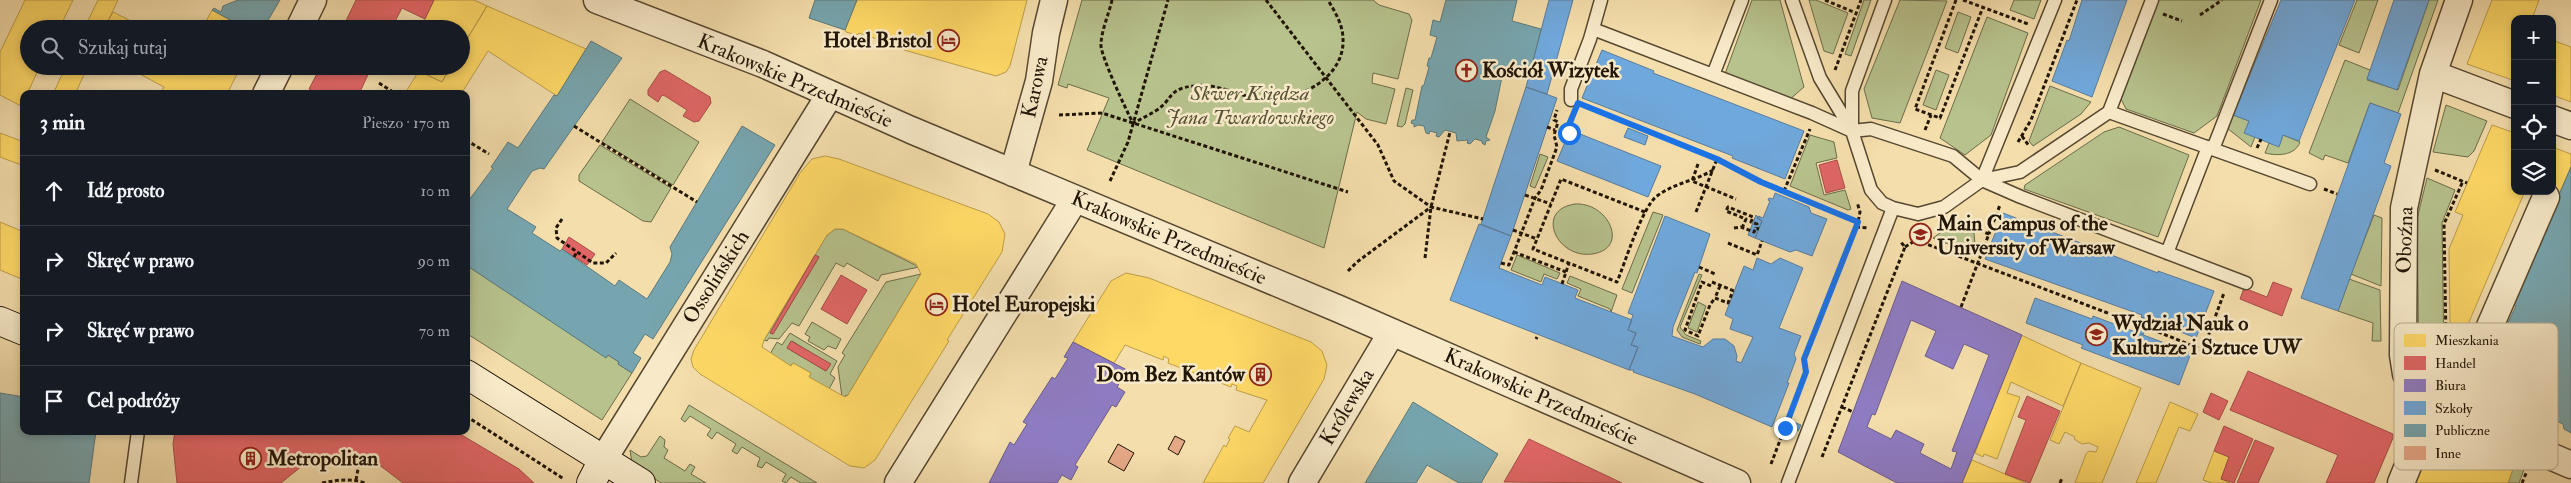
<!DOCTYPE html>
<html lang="pl">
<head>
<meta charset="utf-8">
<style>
	:root { --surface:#171b24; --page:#242831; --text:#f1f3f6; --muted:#9ea1a6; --line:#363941 }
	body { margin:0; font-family:"IM FELL Double Pica",serif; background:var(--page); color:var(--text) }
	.controls { position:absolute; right:15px; top:15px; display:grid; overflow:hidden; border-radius:10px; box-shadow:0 2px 8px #0003 }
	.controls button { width:45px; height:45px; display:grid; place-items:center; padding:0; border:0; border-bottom:1px solid var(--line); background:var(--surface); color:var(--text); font:25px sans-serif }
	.stop { position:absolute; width:15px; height:15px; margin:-11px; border:4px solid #1a73e8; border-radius:50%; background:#fff }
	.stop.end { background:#1a73e8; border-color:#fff; box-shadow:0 1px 5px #0008 }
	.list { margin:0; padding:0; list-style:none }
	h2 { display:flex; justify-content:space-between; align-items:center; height:65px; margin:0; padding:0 20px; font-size:21px }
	h2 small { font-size:16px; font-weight:400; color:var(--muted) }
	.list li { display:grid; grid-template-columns:32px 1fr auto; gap:15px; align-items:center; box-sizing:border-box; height:70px; padding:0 20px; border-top:1px solid var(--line) }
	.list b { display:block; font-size:19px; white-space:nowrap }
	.list em { font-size:16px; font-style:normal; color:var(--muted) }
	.icon { flex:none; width:28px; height:28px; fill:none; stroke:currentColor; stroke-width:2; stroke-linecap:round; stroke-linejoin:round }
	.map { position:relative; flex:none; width:2571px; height:483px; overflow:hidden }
	.search { position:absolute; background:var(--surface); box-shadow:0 2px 8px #0003; left:20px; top:20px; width:450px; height:55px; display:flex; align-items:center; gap:12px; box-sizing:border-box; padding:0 18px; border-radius:28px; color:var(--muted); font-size:19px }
	.panel { position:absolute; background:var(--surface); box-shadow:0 2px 8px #0003; left:20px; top:90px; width:450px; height:345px; border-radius:10px }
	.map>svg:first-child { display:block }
</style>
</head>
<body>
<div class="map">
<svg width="2571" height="483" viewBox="0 0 2571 483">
	<rect width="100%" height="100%" fill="#f4deac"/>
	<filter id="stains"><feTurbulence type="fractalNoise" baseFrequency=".004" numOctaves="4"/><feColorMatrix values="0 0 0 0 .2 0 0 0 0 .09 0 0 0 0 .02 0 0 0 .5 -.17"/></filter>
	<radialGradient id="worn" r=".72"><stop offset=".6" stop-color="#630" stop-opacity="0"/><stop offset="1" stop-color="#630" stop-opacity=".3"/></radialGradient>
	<!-- green -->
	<path fill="#b7c28d" stroke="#6c6c4a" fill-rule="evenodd" d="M1082 0H1373L1379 5 1409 14 1412 20 1398 79 1373 73 1372 83 1395 89 1386 124 1366 119 1357 112 1324 248 1087 150 1109 98 1068 84 1067 88 1058 85Z
		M1752 0H1780L1804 87 1788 101 1725 74Z
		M1809 0H1816L1848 13 1833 54 1824 51Z
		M1864 0H1871L1851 56 1845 54Z
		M1900 0 1947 1 1900 123 1872 118 1864 89Z
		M2014 0H2041L2034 19 2010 10Z
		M2157 0H2261L2217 116 2194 133 2126 109 2120 97Z
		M2357 0H2378L2359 53 2339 45Z
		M2429 0H2438L2398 113 2370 103 2348 163 2325 155 2323 160 2309 153 2345 60 2370 70 2367 80 2398 90Z
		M1958 12 1971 17 1958 53 1945 48Z
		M1987 17 2028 33 1991 135 1965 155 1940 138Z
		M1936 70 1949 75 1936 110 1923 105Z
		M2050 86 2091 102 2081 114 2033 146 2029 141Z
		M1406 88 1413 90 1405 124 1402 127 1397 126Z
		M630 99 699 142 673 185 602 142Z
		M2446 105 2487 121 2474 151 2468 157 2433 152Z
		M2229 113 2249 121 2255 137 2251 147 2227 128Z
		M2119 127 2189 155 2158 237 2024 189 2025 185 2104 132Z
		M1810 135 1834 142 1837 158 1816 163 1824 195 1845 190 1851 209 1848 210 1790 186Z
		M2283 135 2300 142C2295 156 2277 156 2265 153L2269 143 2279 146Z
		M600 145 671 188 651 222 643 221 579 181V175Z
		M1540 154 1548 157 1535 188 1530 186Z
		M2427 178 2455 190 2442 223 2444 360 2448 363 2441 378 2419 368 2417 219Z
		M1575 204C1609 202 1630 249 1592 254 1557 259 1534 210 1575 204Z
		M1653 212 1663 215 1632 293 1622 289Z
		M2374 215 2382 218 2381 286 2351 274Z
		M1951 225 1974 233 1976 255 1933 238Z
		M835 229H843L919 267 881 275 878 281 847 263 844 267 836 263 799 326 792 323 779 339 769 338 767 341 764 340 827 235ZM815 255 819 257 773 334 770 333Z
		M1517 255 1560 273 1557 279 1544 274 1541 282 1511 270Z
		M466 265 606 357 608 355 619 362 618 364 632 373 602 420 466 333Z
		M921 274 848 395 842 397 838 367 845 355 842 353 886 282Z
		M1699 274 1702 275 1680 327 1686 335 1701 341 1700 344 1682 337 1677 330Z
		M1570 276 1617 295 1611 312 1610 309 1578 296 1581 289 1567 283Z
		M2349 279 2380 290 2381 341H2372L2373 323 2338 311Z
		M1698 302 1706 306 1697 332 1688 328Z
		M812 322 841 339 836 349 828 346 824 350 808 341 810 337 805 334Z
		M790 333 837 361 830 374 835 378 829 389 809 377 811 373 793 363 791 366 770 354 777 342 782 345ZM792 341 830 364 826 371 787 348Z
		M689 405 817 483H801L791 477 786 483 782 481 786 474 766 462 762 468 757 466 760 458 742 447 737 454 732 451 736 444 717 432 712 439 707 435 711 429 690 416 685 422 681 419Z
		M660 436 665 440 664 447 668 450 664 458 685 471 690 464 695 467 691 474 706 483H661L632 463 630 450 641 457 647 456Z
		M2515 463 2525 467 2519 483H2508Z"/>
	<!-- homes -->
	<path fill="#ffd966" stroke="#bc9e49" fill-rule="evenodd" d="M25 0H73L59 29H29V66H40L27 94H24L21 106 0 95V52Z
		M98 0H118L104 29H84Z
		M434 0H474L487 6 461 49V29H420Z
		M857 0H1027L1010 66 1006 72 996 76 904 50V48L859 33 857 35 846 32 845 30Z
		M2492 0H2539L2532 19H2515V81L2467 64Z
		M487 6 586 49 557 96 488 51 461 94H413L407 90 419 71 442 82 451 66H461V49Z
		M212 10 247 29H202Z
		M113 12 135 23 145 29H104Z
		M2552 40 2571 47V102L2552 95Z
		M66 66H88L75 94H53Z
		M125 66H241L227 94H160L164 87Z
		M421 66H451L442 82 419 71Z
		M2492 125 2515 133V191H2525L2466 329 2450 323 2449 249 2463 215 2455 212Z
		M0 133 24 142V166L0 157Z
		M2552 147 2571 154V167L2556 201 2533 191H2552Z
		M825 156 839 159 988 214 999 222 1005 234 1002 252 947 340 949 341 875 460 864 468 850 466 700 374 693 367 691 359 694 350 800 173 812 159ZM835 229H843L916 264 921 274 848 395 845 397 809 377 811 373 793 363 791 366 762 347 764 340 827 235Z
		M0 222 24 232V280L0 270Z
		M1126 273 1149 278 1311 342 1322 351 1327 365 1324 379 1263 483H1203L1224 445 1226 447 1230 439 1228 438 1235 426 1249 432 1267 400 1236 390 1237 386 1232 384 1231 387 1168 363 1169 359 1164 356 1163 360 1125 345 1114 363 1073 342 1111 281Z
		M2021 335 2081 363 2063 406 2011 382 2007 393 2020 397 1997 459 1984 454 1983 457 1975 453Z
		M2081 363 2141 388 2102 483H2075L2086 454 2089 451 2096 452 2098 447 2089 443 2082 444 2074 439 2075 437 2065 432 2059 444 2050 440Z
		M2170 402 2198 414 2190 431 2179 427 2156 483H2136Z
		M2438 433H2443L2515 463 2508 483H2416L2434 437Z
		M2214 451 2229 457 2221 479 2230 483H2212L2203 480Z
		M1972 460 2005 474 2026 483H1962Z"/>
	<!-- shops -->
	<path fill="#e06666" stroke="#a74e49" d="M356 0H434L425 19 402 8 391 29H342Z
		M321 66H372L359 94H319L309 89Z
		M665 70 710 97 711 103 699 121 694 122 683 116 687 110 665 96 662 95 658 102 648 95V90L660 72Z
		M1837 160 1845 188 1826 193 1819 165Z
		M569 237 595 254 587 265 562 249Z
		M815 255 819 257 773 334 770 333Z
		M841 275 867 290 847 324 821 309Z
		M2273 282 2292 289 2282 316 2240 299 2244 288 2267 297Z
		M791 341 831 364 826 371 787 348Z
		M2248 371 2393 434V438L2374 483H2326L2338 455 2230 410Z
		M2211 393 2228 401 2219 420 2203 412Z
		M2027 396 2060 411 2030 483 2005 474 2026 420 2018 417Z
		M2224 426 2253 439 2234 483 2221 479 2229 457 2214 451Z
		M175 431H455L519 469 534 483H403L378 464 354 457 337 456 320 459 302 466 281 483H177L173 444Z
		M1529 439 1622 483 1504 482Z
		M2255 440 2274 448 2258 483H2237Z"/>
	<!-- offices -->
	<path fill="#8e7cc3" stroke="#6d5d8a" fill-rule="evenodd" d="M1902 281 2022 335 1962 483H1897L1838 452ZM1911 320 1936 331 1925 356 1953 369 1964 344 1989 355 1952 451 1957 452 1951 469 1920 453 1924 444 1896 430 1891 439 1867 427 1872 414 1875 415Z
		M1073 342 1127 370 1117 387 1125 392 1116 407 1112 405 1075 465 1078 467 1071 480 1062 475 1057 483H989L1010 442 1014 445 1027 424 1023 422 1052 377 1055 379 1068 358 1064 357Z"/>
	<!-- schools -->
	<path fill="#6fa8dc" stroke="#587c9c" d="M1549 0H1573L1547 94 1526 87Z
		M2082 0H2127L2092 97 2052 81 2067 40 2069 41Z
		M2281 0H2355L2299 141 2283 135 2279 147 2244 133 2249 121 2233 115Z
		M2394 0H2429L2397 90 2367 79Z
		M1602 50 1654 71 1653 73 1804 131 1785 179 1732 158 1733 156 1582 98Z
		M1526 87 1557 98 1511 236 1481 224Z
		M2370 103 2401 114 2384 163 2391 166 2338 311 2301 298Z
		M1628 128 1648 136 1645 145 1624 137Z
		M1570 130 1661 166 1648 197 1557 161Z
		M1775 193 1809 207 1811 213 1827 219 1812 256 1796 250 1790 252 1755 238 1762 221 1757 218 1758 216 1763 218 1770 201 1768 200 1769 198 1773 199Z
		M2003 213 2158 273V271L2214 291 2196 338 2141 317 2142 315 1985 259Z
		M1756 215 1762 221 1755 238 1748 235Z
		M1665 216 1710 234 1697 273 1695 272 1673 327 1672 336 1703 347 1713 339H1725L1734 346 1737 356 1736 361 1741 363 1753 337 1730 329 1733 319 1725 315 1744 266 1753 270 1757 258 1771 264 1780 258 1803 268 1779 328 1801 336 1794 354 1796 359 1787 383H1789L1772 427 1695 394 1633 372 1634 370H1629L1638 347 1631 345 1636 333 1628 330 1633 315 1628 313Z
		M1479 224 1511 236 1499 268 1542 285 1545 277 1578 290 1575 298 1632 320 1628 330 1636 333 1631 345 1638 347 1629 370 1450 300Z
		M2035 298 2092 319 2093 316 2191 353 2179 385 2081 348 2083 345 2026 323Z
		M2142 317 2149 320 2143 335 2136 332Z
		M1791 421 1801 425 1798 431 1788 428Z"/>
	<!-- public -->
	<path fill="#76a5af" stroke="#5c7a7c" d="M238 0H280L263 29H247L212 10 214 8 221 12 223 6Z
		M815 0H857L845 30 809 18Z
		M1446 0H1517L1512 21 1541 29 1530 73 1504 67 1495 111 1486 137 1490 140 1486 141 1485 145 1482 143V141L1475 139 1470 144 1467 143 1468 140 1457 141 1456 133 1445 130 1439 137 1436 136 1437 133 1430 131 1429 134 1426 133 1424 126 1418 125 1414 127V124L1411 123 1412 120H1415L1422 86 1424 85 1429 67 1427 66 1429 58H1431L1437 37 1430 35 1433 20 1440 22Z
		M591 41 622 58 544 169 540 168 532 171 507 209 536 227 532 233 560 251 562 249 615 286 619 280 647 299 670 262 672 254 670 247 742 126 775 145 653 339 645 334 633 353 641 358 632 373 618 364 619 362 608 355 606 358 466 265V204L493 168 491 167 508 142 518 148 554 95 557 96Z
		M2571 167V433L2564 429 2563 424 2530 409 2505 400 2501 402 2493 400 2490 396 2491 389 2479 383 2516 306 2512 304 2543 233 2545 234 2548 228 2545 227Z
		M0 393 24 397V431H96L89 483H0Z
		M1413 402 1498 454 1481 483H1459L1427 465 1416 483H1365Z"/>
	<!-- building -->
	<path fill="#e5a887" stroke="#211506" d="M1175 436 1185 441 1178 455 1168 449Z
		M1118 444 1134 453 1124 471 1108 462Z"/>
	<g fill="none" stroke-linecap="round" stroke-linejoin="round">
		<defs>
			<path id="lane" d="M1792 0 1820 78 1851 129
				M1885 0 1852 91V131L1871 190 1882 203 1893 208 1918 214 1944 207 1982 180 2055 0
				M1593 29 1812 113 1852 131 1871 129 1953 156 1982 180 2021 197 2246 283
				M1713 75 1742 0
				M1571 100V89L1590 39 1601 0
				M2109 112 2310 184
				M2213 149 2271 0
				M1982 180 2020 172 2109 112 2152 0
				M2167 253 2208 147
				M131 483 138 431
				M1788 483 1893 208"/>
			<path id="street" d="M597 0 763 64 911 130 1339 309 1737 483
				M299 29 313 0
				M2433 74 2515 105
				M266 94 280 66
				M2552 119 2571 126
				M1013 173 1039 81 1046 33 1054 0
				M2436 407 2571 465
				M2452 414 2546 197
				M603 460 829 96
				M898 483 1075 199
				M1302 483 1392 332
				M2401 483 2412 456 2417 425V399L2406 374 2403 355 2404 208 2433 74 2459 0"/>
			<path id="secondary" d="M0 321 24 331
				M466 374 641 483
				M591 483 603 460"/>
		</defs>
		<!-- lane casing -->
		<use href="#lane" stroke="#564730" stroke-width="15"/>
		<!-- street casing -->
		<use href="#street" stroke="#564730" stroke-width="29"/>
		<!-- secondary casing -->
		<use href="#secondary" stroke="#211506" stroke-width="30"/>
		<!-- path -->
		<path stroke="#211506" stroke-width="3" stroke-dasharray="4 2.5" stroke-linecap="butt" d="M1112 0C1109 14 1101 31 1101 45 1100 54 1127 112 1133 123 1141 119 1149 115 1157 110 1173 99 1168 89 1193 86 1218 82 1240 98 1264 99 1299 102 1345 77 1343 39 1343 25 1335 12 1328 0
			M1266 0 1378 145 1394 181 1431 207
			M1825 0 1856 13
			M1956 0 1915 109 1940 118 1983 7
			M1963 0 2028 24
			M2163 14 2182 21
			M2200 15 2222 0
			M1835 70 1861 0
			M379 83 396 94
			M1585 106 1717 159 1761 181 1858 222
			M1059 115 1102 113 1348 192
			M574 126 697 202
			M1547 127 1555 130
			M1925 130 1931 115
			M1571 134 1566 132 1573 115
			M2022 136 2029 146
			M466 140 489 154
			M2018 142 2031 120 2077 0
			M2257 148 2261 139
			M1698 164 1692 181 1736 199
			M2435 170 2467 183
			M1110 181 1128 142 1168 0
			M2324 189 2337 194
			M1784 191 1810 129
			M1525 195 1551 204
			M1645 212 1561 179 1533 249 1617 282C1625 263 1642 207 1657 196 1674 183 1695 181 1713 170
			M1696 212 1717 159
			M562 219 556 228 557 238 593 263H606L616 253
			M1955 221 1989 234
			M1856 227 1869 228
			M1734 228 1741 227 1754 232 1756 228 1759 229
			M1742 228 1746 219 1726 211 1728 207 1753 217 1751 222 1757 224 1756 228
			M1513 230 1537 239
			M1916 240 1931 230
			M1728 243 1757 255 1762 241
			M1905 247 1916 240 2139 325
			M1514 252 1566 272
			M574 257 577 252
			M1425 258 1431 207 1450 132
			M1501 263 1509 265 1535 198 1541 190 1557 147 1554 135 1558 122 1554 120 1557 110
			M1699 267 1715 274
			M1348 271 1357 262 1431 207 1483 219
			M1712 282 1734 291
			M1562 284 1569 263
			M1711 286 1702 282 1685 330 1698 336 1710 305 1715 298
			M1720 286 1715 298 1728 303 1733 291
			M1961 307 2000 205
			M2146 327 2203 350 2224 293
			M1536 339 1537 337
			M2457 345 2446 340 2444 224 2463 181
			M1842 407 1853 412
			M466 416 564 479
			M2532 422 2536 412
			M1822 457 1905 247 1900 241
			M1771 464 1806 372 1804 359 1858 222 1860 212 1857 202
			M356 480 360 458
			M322 483C338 480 350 478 365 483
			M2060 483 2062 478
			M2522 483 2527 471"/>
		<!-- lane -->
		<use href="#lane" stroke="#f8eac9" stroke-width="12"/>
		<!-- street -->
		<use href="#street" stroke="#f8eac9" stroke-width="26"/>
		<!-- secondary -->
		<use href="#secondary" stroke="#f8eac9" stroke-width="28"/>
	</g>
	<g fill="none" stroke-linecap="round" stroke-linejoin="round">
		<!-- route -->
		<path stroke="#1a73e8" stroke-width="6" d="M1569 133 1566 132 1578 103 1717 159 1761 182 1858 222 1804 359 1806 372 1785 428"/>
	</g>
	<!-- icons -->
	<defs>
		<symbol id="hotel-ring" viewBox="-11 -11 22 22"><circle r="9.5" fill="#f8eac9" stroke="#8f2418" stroke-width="1.5"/><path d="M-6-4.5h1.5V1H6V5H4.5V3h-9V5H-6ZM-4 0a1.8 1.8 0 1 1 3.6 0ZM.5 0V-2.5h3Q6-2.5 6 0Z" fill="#8f2418"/></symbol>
		<symbol id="church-ring" viewBox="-11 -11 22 22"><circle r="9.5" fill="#f8eac9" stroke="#8f2418" stroke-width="1.5"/><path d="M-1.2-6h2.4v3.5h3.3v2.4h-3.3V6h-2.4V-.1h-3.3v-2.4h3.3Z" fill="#8f2418"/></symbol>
		<symbol id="university-ring" viewBox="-11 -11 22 22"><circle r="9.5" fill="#f8eac9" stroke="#8f2418" stroke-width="1.5"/><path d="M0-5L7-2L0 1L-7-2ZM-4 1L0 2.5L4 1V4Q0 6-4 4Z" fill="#8f2418"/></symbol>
		<symbol id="building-ring" viewBox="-11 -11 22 22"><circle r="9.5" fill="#f8eac9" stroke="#8f2418" stroke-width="1.5"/><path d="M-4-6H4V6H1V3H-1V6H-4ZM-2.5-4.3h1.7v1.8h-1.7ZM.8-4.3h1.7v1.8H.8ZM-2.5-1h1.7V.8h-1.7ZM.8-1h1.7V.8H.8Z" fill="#8f2418"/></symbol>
	</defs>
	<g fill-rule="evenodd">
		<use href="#hotel-ring" x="936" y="28" width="25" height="25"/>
		<use href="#church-ring" x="1454" y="58" width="25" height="25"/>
		<use href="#university-ring" x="1908" y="222" width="25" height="25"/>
		<use href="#hotel-ring" x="924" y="292" width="25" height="25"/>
		<use href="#university-ring" x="2084" y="322" width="25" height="25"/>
		<use href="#building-ring" x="1248" y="362" width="25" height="25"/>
		<use href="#building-ring" x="238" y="446" width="25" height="25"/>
	</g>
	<g text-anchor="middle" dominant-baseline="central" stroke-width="5" stroke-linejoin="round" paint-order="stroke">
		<!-- poi labels -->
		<g font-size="21" font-weight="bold" fill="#211506" stroke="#f8eac9" text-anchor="start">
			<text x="932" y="40" text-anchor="end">Hotel Bristol</text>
			<text x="1482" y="70">Kościół Wizytek</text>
			<text x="1937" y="223">Main Campus of the<tspan x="1937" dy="24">University of Warsaw</tspan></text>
			<text x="952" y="304">Hotel Europejski</text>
			<text x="2112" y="323">Wydział Nauk o<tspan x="2112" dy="24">Kulturze i Sztuce UW</tspan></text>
			<text x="1245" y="374" text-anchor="end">Dom Bez Kantów</text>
			<text x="267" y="458">Metropolitan</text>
		</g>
		<!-- street labels -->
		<g font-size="21" fill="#211506" stroke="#f8eac9">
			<text transform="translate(795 81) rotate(23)">Krakowskie Przedmieście</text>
			<text transform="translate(1035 87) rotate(-78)">Karowa</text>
			<text transform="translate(1169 238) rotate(23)">Krakowskie Przedmieście</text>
			<text transform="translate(2405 240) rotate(-88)">Oboźna</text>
			<text transform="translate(716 277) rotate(-58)">Ossolińskich</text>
			<text transform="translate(1541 397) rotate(24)">Krakowskie Przedmieście</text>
			<text transform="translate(1347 407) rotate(-59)">Królewska</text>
		</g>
		<!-- park labels -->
		<g font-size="21" font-style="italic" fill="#565235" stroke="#f8eac9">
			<text x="1250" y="93">Skwer Księdza<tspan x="1250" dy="24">Jana Twardowskiego</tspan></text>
		</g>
	</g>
	<!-- legend -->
	<rect x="2394" y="323" width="164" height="147" rx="8" fill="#f8eac9" stroke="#b8aa8e" stroke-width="1"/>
	<rect x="2404" y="334" width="22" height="13" fill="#ffd966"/>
	<rect x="2404" y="356" width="22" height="14" fill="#e06666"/>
	<rect x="2404" y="379" width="22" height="13" fill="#8e7cc3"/>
	<rect x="2404" y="401" width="22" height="14" fill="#6fa8dc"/>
	<rect x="2404" y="424" width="22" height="13" fill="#76a5af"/>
	<rect x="2404" y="446" width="22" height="14" fill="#e5a887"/>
	<g font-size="14" fill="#211506">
		<text x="2435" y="345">Mieszkania</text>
		<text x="2435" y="368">Handel</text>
		<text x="2435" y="390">Biura</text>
		<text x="2435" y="413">Szkoły</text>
		<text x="2435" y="435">Publiczne</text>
		<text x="2435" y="458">Inne</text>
	</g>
	<rect width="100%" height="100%" filter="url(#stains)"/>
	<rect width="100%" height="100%" fill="url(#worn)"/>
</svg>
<div class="controls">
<button>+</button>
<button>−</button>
<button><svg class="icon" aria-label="locate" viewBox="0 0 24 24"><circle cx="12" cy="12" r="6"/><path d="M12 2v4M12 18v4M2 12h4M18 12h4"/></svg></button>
<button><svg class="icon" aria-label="layers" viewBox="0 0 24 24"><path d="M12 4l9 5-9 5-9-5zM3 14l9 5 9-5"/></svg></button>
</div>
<div class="stop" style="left:1569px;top:133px"></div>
<div class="stop end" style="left:1785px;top:428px"></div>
<div class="search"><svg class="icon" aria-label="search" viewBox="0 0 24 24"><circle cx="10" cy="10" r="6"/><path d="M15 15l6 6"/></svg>Szukaj tutaj</div>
<section class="panel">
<h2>3 min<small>Pieszo · 170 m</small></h2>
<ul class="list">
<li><svg class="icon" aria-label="ahead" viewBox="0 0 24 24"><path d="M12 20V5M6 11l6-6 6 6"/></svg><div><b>Idź prosto</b></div><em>10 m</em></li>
<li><svg class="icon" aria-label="right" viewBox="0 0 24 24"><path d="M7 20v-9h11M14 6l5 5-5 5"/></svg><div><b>Skręć w prawo</b></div><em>90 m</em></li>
<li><svg class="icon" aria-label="right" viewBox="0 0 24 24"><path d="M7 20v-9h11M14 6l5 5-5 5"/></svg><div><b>Skręć w prawo</b></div><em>70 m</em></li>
<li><svg class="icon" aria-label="arrive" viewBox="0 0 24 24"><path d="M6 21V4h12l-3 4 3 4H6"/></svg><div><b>Cel podróży</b></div></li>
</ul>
</section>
</div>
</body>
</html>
